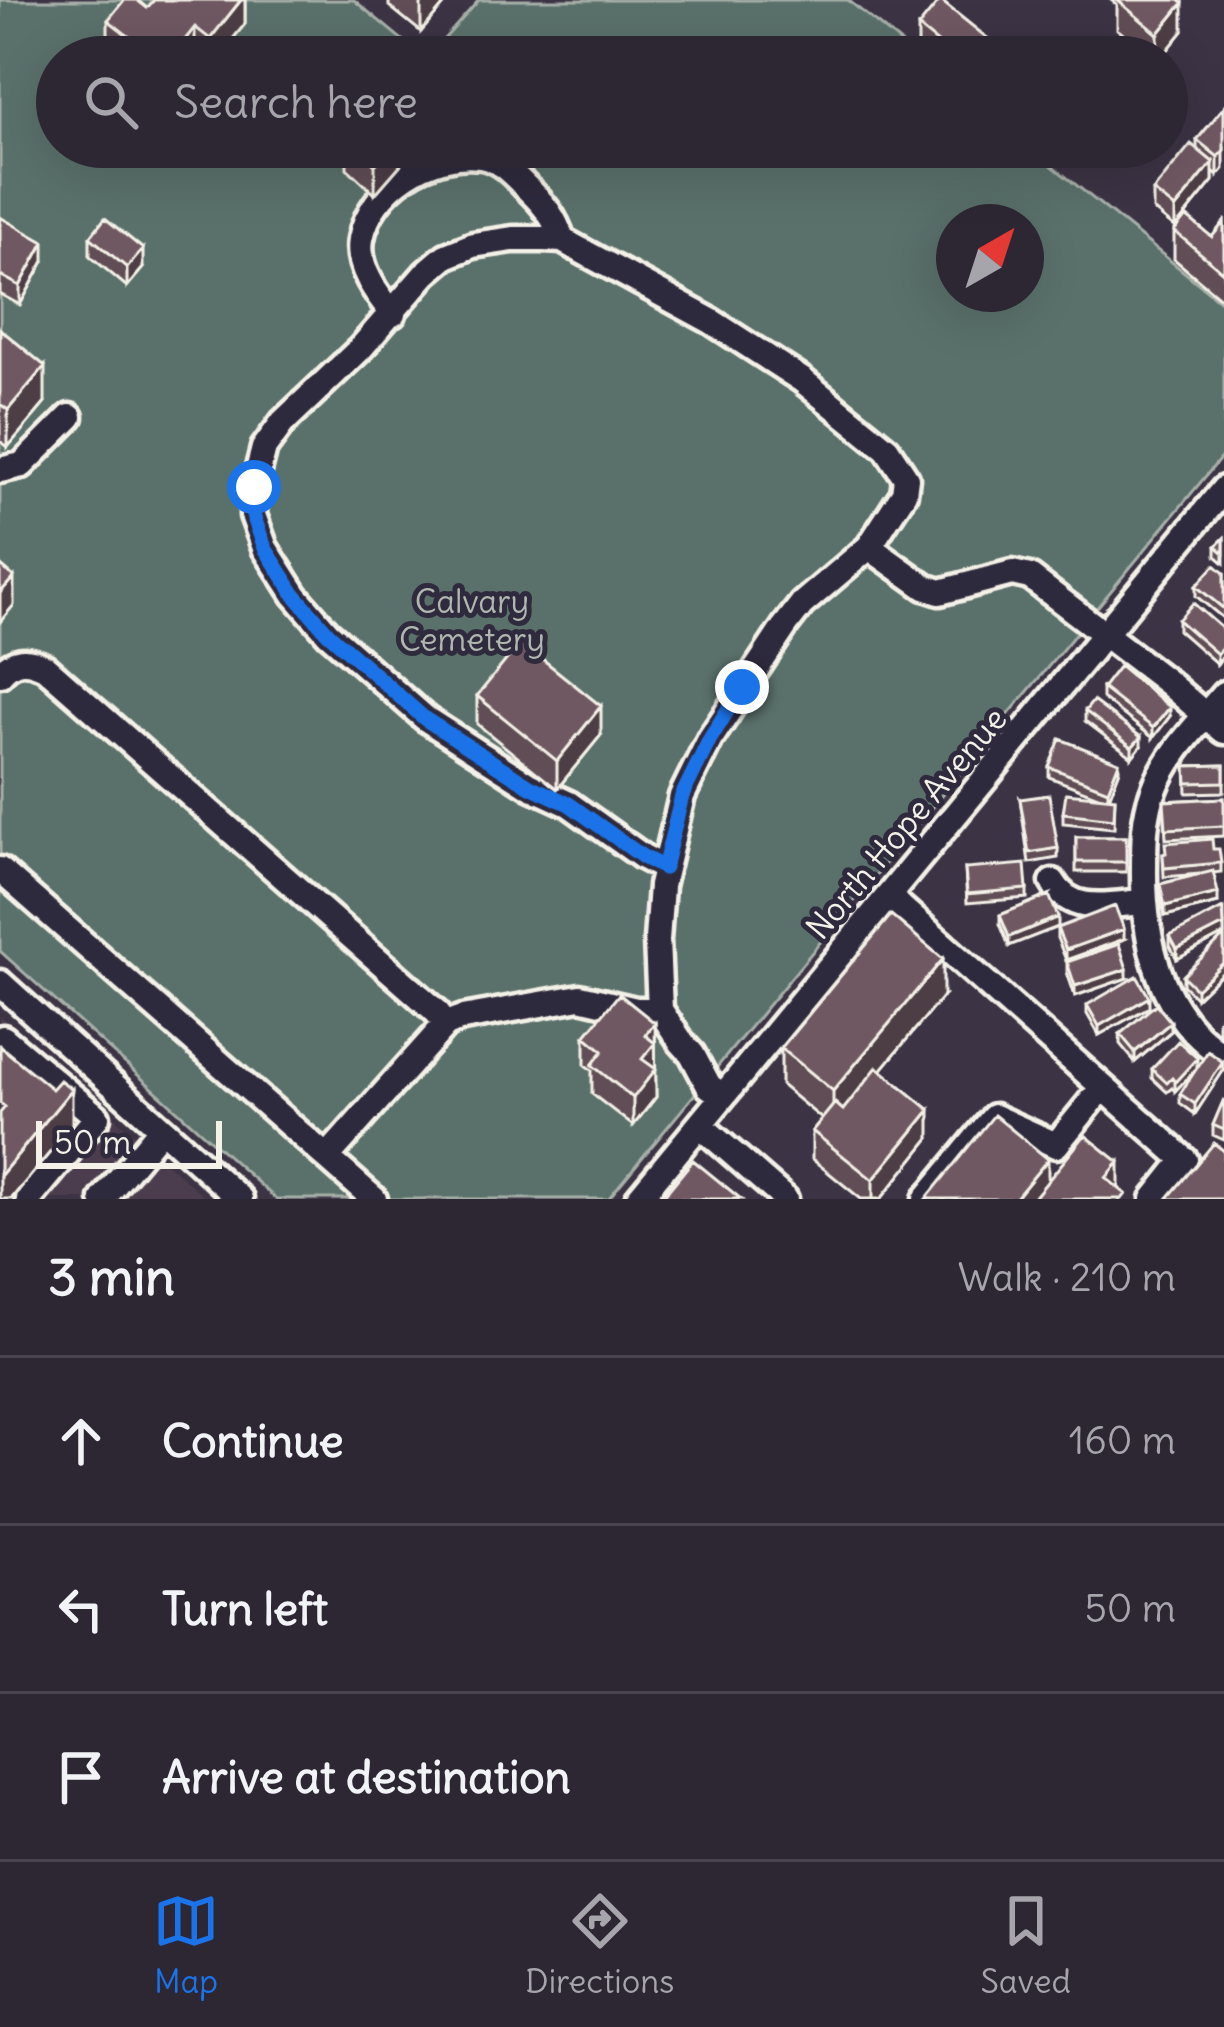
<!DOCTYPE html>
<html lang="en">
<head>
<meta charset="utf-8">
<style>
	:root { --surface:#2d2633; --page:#352e3b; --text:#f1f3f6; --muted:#a7a5ac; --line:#48434e; --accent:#1a73e8 }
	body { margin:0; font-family:Delius,sans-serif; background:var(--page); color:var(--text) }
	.compass { position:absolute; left:936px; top:204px; width:108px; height:108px; border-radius:50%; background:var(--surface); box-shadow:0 12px 48px #0002; rotate:39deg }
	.scale { position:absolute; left:36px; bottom:30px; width:186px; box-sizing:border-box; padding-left:12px; border:6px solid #f4f1e8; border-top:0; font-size:33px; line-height:42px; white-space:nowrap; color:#f4f1e8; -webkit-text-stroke:9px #2f2a3d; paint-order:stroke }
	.stop { position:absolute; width:36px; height:36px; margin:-27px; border:9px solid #1a73e8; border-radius:50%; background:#fff }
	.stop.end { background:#1a73e8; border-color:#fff; box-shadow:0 3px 12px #0008 }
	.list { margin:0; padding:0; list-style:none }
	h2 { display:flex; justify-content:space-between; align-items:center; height:156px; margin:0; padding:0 48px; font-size:51px }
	h2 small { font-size:39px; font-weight:400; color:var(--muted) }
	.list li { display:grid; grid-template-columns:78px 1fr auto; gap:36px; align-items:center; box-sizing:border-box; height:168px; padding:0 48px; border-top:3px solid var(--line) }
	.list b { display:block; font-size:45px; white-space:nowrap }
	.list em { font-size:39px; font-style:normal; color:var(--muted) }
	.icon { flex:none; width:66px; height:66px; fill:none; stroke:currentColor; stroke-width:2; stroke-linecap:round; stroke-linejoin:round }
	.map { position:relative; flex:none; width:1224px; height:1199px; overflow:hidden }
	.search { position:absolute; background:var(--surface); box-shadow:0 12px 48px #0002; left:36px; right:36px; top:36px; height:132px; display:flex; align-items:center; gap:30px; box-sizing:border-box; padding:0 42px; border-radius:66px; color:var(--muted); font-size:45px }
	.sheet { height:660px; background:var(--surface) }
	nav { display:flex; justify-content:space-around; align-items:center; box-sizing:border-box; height:168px; border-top:3px solid var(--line); background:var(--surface); font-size:33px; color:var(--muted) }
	nav a { display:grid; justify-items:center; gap:6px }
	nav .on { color:var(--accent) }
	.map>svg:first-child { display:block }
</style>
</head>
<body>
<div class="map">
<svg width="1224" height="1199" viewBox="0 0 1224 1199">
	<rect width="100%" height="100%" fill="#3c3344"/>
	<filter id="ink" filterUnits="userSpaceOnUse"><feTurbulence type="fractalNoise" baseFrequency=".00833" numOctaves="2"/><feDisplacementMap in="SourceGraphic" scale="24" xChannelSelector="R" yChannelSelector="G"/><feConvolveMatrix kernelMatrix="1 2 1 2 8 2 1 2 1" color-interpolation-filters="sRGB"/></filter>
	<g filter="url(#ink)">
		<!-- built -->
		<path fill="#4c3e4d" d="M0 1016 207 1199H0Z"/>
		<!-- green -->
		<path fill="#5a706a" stroke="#a7b0a9" stroke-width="3" fill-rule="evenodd" d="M0 0H354L423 57H57V147H1029L1224 304V454L608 1199H276L0 951ZM954 222H1026V294H954Z
			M479 0H848L918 57H428Z"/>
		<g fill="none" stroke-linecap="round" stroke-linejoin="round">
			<defs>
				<path id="minor" d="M393 314C377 294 356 267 361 239 370 188 431 149 481 156 500 159 513 174 526 187 543 203 555 217 562 240
					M0 470 22 465 70 417
					M869 547 925 587 940 592 1012 573 1030 577 1167 682 1224 731
					M0 674C14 658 27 658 45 667L436 1011 446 1024
					M1224 694C1199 724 1166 755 1153 793 1144 817 1144 842 1144 867 1143 939 1159 1015 1224 1056
					M664 868 643 857 569 804 530 786 426 719 328 633 295 595 265 548 253 515 254 487 264 448 283 422 360 349 426 273 446 256 473 245 513 239H544L562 240 711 321 802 380 887 449 906 478 904 493 869 547 802 604 785 626 710 739 682 796 661 886 657 940 660 1010 682 1043 692 1054 709 1086 723 1096
					M0 870 374 1199
					M1053 882C1072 916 1111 904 1144 902
					M888 896 1185 1160 1154 1199
					M0 983 240 1199
					M3 1038 97 1117 29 1199
					M700 1125 785 1199
					M327 1157 446 1024 463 1018 580 997 636 1010H660
					M103 1199 161 1129
					M638 1199 1224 489
					M926 1199 994 1117 1056 1145 1103 1087"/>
			</defs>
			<!-- minor casing -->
			<use href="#minor" stroke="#f4f1e8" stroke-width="33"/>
			<!-- minor -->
			<use href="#minor" stroke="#2f2a3d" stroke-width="24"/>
		</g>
		<!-- wall -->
		<path fill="#604d54" stroke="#f4f1e8" stroke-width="3" d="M245 0V24L218 57H120L108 48V20L147 8Z
			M389 0H448L421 32 389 6Z
			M1111 0H1179L1183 31 1162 57H1152L1117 29V5Z
			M918 27 1001 57H932L918 46Z
			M1224 107 1218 176 1213 172V181L1175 228 1153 210V191L1197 149V140Z
			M347 147H416L375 194 347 168Z
			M0 217 44 261 20 305 0 294Z
			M1224 222V301L1174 259V231L1212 237Z
			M90 237 143 268 127 287 90 256Z
			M0 329 45 403 8 447 0 441Z
			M1224 538V563L1216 556V546Z
			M1224 573V619L1196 596V586Z
			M1178 620 1224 630V655L1217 664 1178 630Z
			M1102 688 1170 716 1153 738 1102 698Z
			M477 696 601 735 557 789 477 724Z
			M1085 711 1141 746 1132 757 1085 721Z
			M1224 765V792L1187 793 1186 766Z
			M1049 767 1119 772 1109 798H1115L1114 828 1063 823V813L1101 797 1049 777Z
			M1224 798V836L1166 839 1164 801Z
			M1020 799 1058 848V858L1029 863Z
			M1076 837H1126V872H1076Z
			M1213 849 1221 863V872L1213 873 1218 903 1165 916 1160 894V884L1200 874 1164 877 1163 854Z
			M965 869 1027 889V898L967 903Z
			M1049 895 1009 946 1000 924V915Z
			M1224 910V934L1177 959 1170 946V936Z
			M1057 928 1124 939 1066 960 1057 938Z
			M1224 936V971L1196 998 1183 985V976Z
			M1067 962 1127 978 1075 996 1067 972Z
			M943 996 881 1070 930 1138 881 1199H861L812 1159V1131L822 1119 781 1085V1048Z
			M1087 1005 1149 1007 1099 1035 1087 1014Z
			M1224 1010V1034L1218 1030V1021Z
			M655 1023 656 1097 633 1126 592 1094V1070L585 1065V1036Z
			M1171 1031 1135 1062 1120 1044V1034Z
			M1197 1068 1223 1071 1195 1114 1180 1103V1094L1196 1069 1175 1091 1172 1088 1167 1092 1152 1078V1069Z
			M1224 1099V1140L1213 1135V1125Z"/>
		<!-- shaded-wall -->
		<path fill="#4e3e45" stroke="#f4f1e8" stroke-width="3" d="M241 0H245V24L218 57H210V39Z
			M424 0H448L421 32V4Z
			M1183 3V31L1162 57H1158V34Z
			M195 27V56L176 57V51Z
			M162 39V57H150V53Z
			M391 147H416L375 194V165Z
			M1224 150V169L1218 176V157Z
			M1213 162V181L1175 228V209Z
			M44 242V261L20 305V286Z
			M143 249V268L127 287V268Z
			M45 366V403L8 447V410Z
			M14 577V605L0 622V593Z
			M1224 646V655L1217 664V654Z
			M601 706V735L557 789V761Z
			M1170 707V716L1153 738V728Z
			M1141 737V746L1132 757V747Z
			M1119 762V772L1108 800V790Z
			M1218 893V903L1165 916V906Z
			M1058 917V927L1009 946V937Z
			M1224 925V934L1177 959V949Z
			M1124 929V939L1066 960V950Z
			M943 959V996L833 1128V1091Z
			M1224 962V971L1196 998V989Z
			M1127 969V978L1075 996V986Z
			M1149 997V1007L1099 1035V1026Z
			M1171 1022V1031L1135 1062V1052Z
			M655 1023 656 1097 633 1126V1098L645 1035Z
			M1197 1058V1068L1175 1091V1082Z
			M1223 1062V1071L1195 1114V1104Z
			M72 1089V1126L11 1199H0V1176Z
			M930 1110V1138L881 1199H873V1180Z
			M1048 1159V1196L1045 1199H1015Z
			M1119 1162V1199L1106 1178Z"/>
		<!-- building -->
		<path fill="#705962" stroke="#f4f1e8" stroke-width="3" d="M124 0H137L147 8 154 0H241L210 39 195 27 176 51 162 39 150 53 108 20Z
			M940 0 1001 49 994 57H955L918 27Z
			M1117 0H1179L1183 3 1158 34Z
			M435 42 452 57H421Z
			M1224 107V150L1218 157 1197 140Z
			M1191 144 1213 162 1175 209 1153 191Z
			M354 147H391L375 165Z
			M1186 216 1212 237 1224 222V273L1174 231Z
			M0 217 44 242 20 286 0 275Z
			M105 218 143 249 127 268 90 237Z
			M0 329 45 366 8 410 0 404Z
			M1224 538V553L1216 546Z
			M0 565 14 577 0 593Z
			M1215 565 1224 573V609L1196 586Z
			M1193 603 1224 630V646L1217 654 1178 620Z
			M521 642 601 706 557 761 477 696Z
			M1119 666 1170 707 1153 728 1102 688Z
			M1093 701 1141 737 1132 747 1085 711Z
			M1060 739 1119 762 1108 790 1049 767Z
			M1224 765V782L1187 783 1186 766Z
			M1066 793 1115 798 1114 819 1063 813Z
			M1049 795 1058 848 1029 853 1020 799Z
			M1224 798V826L1166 829 1164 801Z
			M1076 837H1126V862H1076Z
			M1212 839 1213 849H1219L1221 863 1164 868 1163 854 1166 853 1165 843Z
			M1025 864 1027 889 967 894 965 869Z
			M1213 871 1218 893 1165 906 1160 884Z
			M1049 895 1058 917 1009 937 1000 915Z
			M1115 906 1124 929 1066 950 1057 928Z
			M1223 908 1224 925 1177 949 1170 936Z
			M891 915 943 959 833 1091 781 1048Z
			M1224 936V962L1196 989 1183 976Z
			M1119 944 1127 969 1075 986 1067 962Z
			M1137 976 1149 997 1099 1026 1087 1005Z
			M619 994 655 1023 645 1035 655 1043 642 1059 656 1069 633 1098 592 1065 603 1051 585 1036Z
			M1156 1004 1171 1022 1135 1052 1120 1034Z
			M1178 1041 1197 1058 1175 1082 1172 1078 1167 1083 1152 1069Z
			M0 1046 52 1089 60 1080 72 1089 0 1176V1113L5 1107 0 1103Z
			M1208 1051 1223 1062 1195 1104 1180 1094Z
			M877 1067 930 1110 873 1180 812 1131 835 1103 843 1110Z
			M1224 1099V1130L1213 1125Z
			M994 1115 1048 1159 1015 1199H926Z
			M1085 1135 1119 1162 1106 1178 1126 1194 1122 1199H1033Z
			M1214 1143 1224 1151V1199H1167Z
			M693 1160 741 1199H661Z"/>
	</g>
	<g fill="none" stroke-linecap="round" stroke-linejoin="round" filter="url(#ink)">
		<!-- route -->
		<path stroke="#1a73e8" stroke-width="15" d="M254 487 253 515 265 548 295 595 328 633 425 719 530 786 569 804 643 857 664 868 682 796 710 739 742 687"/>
	</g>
	<g text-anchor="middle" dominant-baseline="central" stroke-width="10" stroke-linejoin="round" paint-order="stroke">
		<!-- park labels -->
		<g font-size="33" fill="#afb7af" stroke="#2f2a3d">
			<text x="472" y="601">Calvary<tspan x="472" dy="38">Cemetery</tspan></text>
		</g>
		<!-- street labels -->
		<g font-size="33" fill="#f4f1e8" stroke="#2f2a3d">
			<text transform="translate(906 823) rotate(-50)">North Hope Avenue</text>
		</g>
	</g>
</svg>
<svg class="compass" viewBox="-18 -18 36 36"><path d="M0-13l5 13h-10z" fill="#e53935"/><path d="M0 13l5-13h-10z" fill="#a7a5ac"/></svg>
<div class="scale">50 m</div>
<div class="stop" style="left:254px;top:487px"></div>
<div class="stop end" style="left:742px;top:687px"></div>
<div class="search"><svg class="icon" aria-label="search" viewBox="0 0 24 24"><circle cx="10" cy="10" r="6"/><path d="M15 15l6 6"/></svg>Search here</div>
</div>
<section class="sheet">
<h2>3 min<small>Walk · 210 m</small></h2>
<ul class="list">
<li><svg class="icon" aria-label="ahead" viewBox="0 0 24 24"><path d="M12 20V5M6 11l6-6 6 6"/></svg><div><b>Continue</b></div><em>160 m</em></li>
<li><svg class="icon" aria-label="left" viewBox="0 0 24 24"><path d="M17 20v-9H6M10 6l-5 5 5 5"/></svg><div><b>Turn left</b></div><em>50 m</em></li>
<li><svg class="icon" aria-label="arrive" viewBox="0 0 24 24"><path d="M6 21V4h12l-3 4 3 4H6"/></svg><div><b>Arrive at destination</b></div></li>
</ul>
</section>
<nav>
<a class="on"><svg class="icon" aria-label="map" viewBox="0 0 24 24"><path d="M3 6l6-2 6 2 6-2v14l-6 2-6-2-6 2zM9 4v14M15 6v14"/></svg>Map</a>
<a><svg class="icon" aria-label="directions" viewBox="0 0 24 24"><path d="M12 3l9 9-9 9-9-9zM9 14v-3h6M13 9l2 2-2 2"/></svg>Directions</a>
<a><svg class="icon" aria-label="saved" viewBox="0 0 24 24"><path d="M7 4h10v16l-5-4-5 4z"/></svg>Saved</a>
</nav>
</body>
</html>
